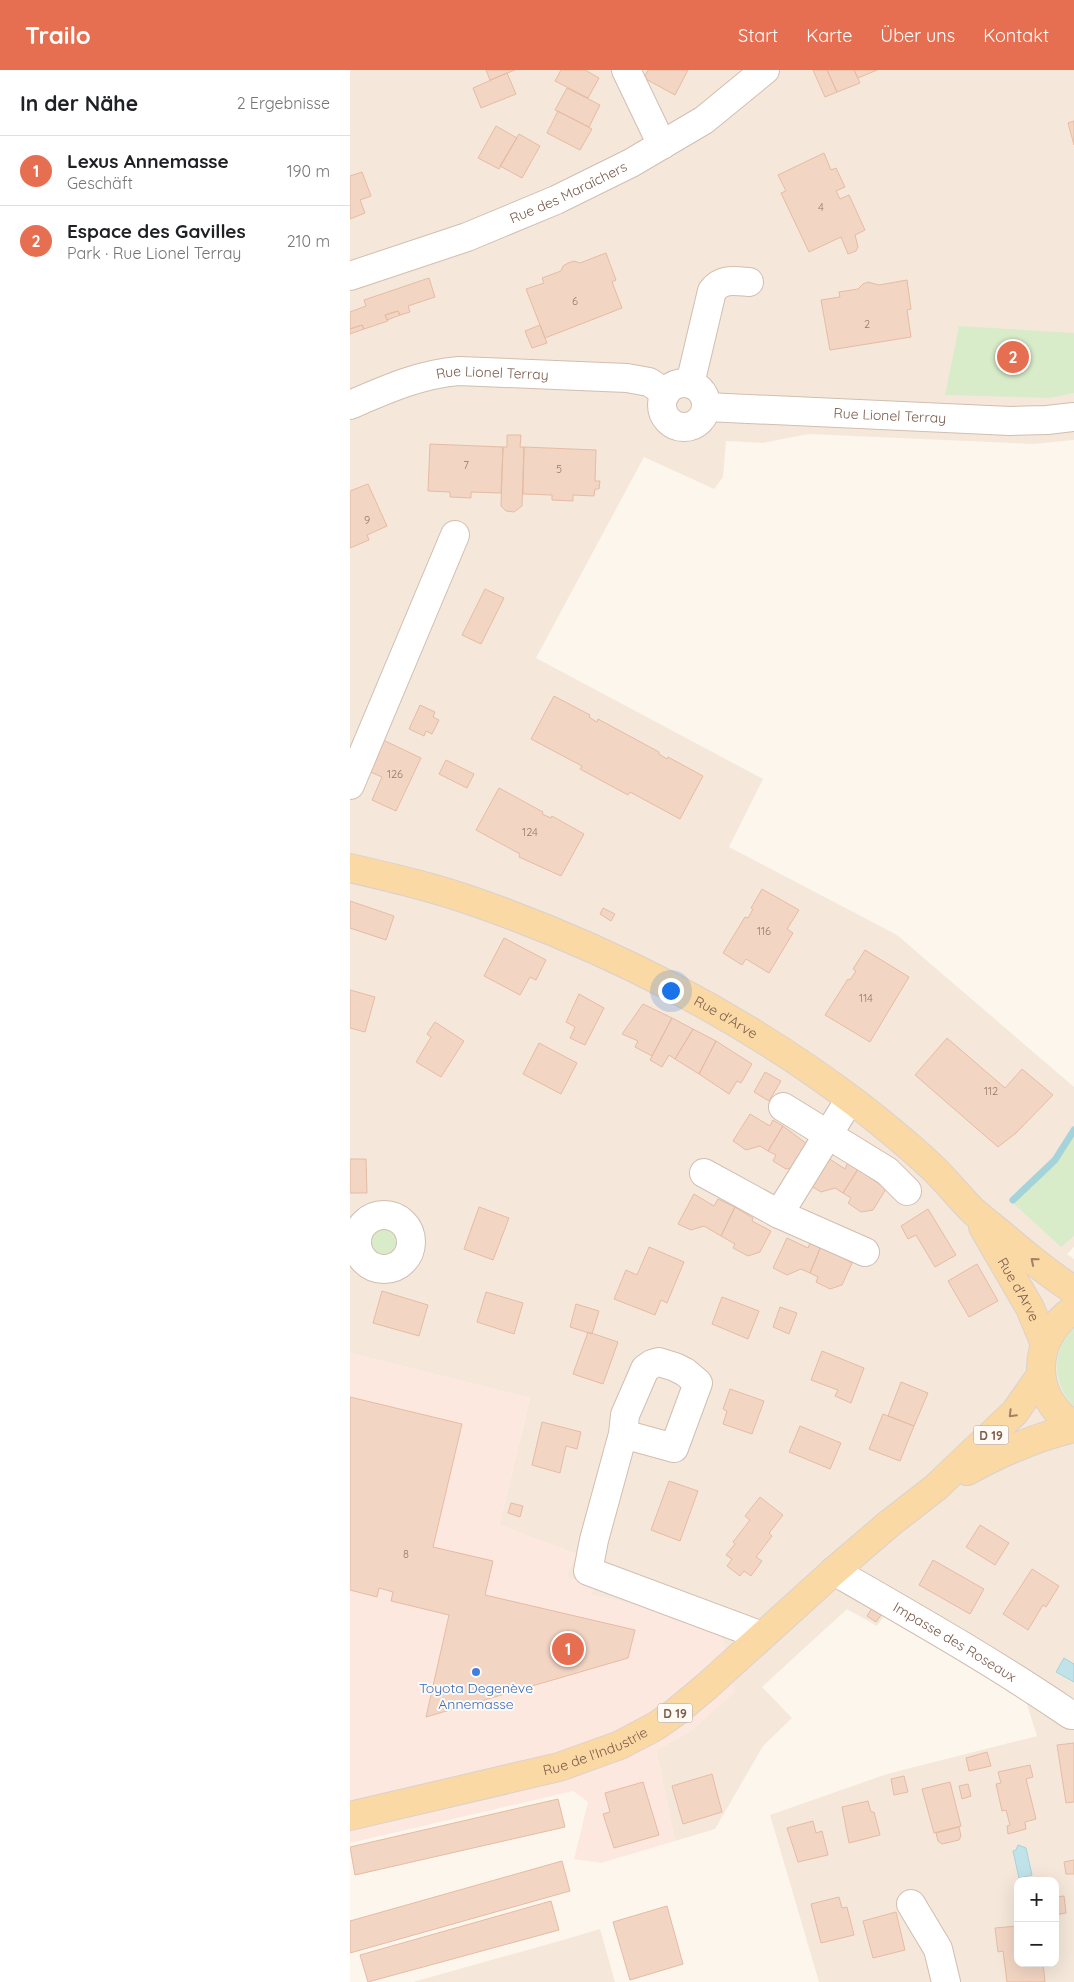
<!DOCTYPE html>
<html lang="de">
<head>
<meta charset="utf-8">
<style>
	:root { --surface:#fff; --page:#f2f2f2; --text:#202124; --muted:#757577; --line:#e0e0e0; --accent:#e76f51 }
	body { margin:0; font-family:Quicksand,sans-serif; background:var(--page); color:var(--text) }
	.controls { position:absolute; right:15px; bottom:15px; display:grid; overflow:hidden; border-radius:10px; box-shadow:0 5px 20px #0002 }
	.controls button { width:45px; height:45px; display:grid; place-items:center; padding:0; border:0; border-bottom:1px solid var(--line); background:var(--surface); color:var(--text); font:25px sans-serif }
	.you { position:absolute; left:320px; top:920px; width:18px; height:18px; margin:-12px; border:4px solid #fff; border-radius:50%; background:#1a73e8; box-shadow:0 0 0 8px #1a73e833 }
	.badge { display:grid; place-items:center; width:32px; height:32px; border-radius:50%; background:var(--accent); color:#fff; font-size:16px; font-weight:700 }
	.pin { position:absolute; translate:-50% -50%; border:2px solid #fff; box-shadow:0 1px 5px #0006 }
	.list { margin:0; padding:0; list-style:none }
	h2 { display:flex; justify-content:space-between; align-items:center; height:65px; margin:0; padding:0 20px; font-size:21px }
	h2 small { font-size:16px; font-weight:400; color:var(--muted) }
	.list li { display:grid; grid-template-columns:32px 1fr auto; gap:15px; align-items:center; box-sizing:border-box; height:70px; padding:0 20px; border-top:1px solid var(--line) }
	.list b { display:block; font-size:19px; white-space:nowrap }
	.list p { margin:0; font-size:16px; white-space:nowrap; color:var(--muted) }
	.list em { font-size:16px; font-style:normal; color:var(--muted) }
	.map { position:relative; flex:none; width:724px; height:1912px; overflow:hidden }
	header { display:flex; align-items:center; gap:30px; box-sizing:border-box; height:70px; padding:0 25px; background:var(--accent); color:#fff }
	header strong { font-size:24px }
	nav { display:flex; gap:28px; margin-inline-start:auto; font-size:18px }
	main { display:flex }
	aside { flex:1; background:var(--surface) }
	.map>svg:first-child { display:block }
</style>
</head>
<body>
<header>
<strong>Trailo</strong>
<nav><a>Start</a><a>Karte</a><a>Über uns</a><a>Kontakt</a></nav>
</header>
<main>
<aside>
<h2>In der Nähe<small>2 Ergebnisse</small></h2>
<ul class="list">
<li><span class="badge">1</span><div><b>Lexus Annemasse</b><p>Geschäft</p></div><em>190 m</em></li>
<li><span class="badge">2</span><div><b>Espace des Gavilles</b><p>Park · Rue Lionel Terray</p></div><em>210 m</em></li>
</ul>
</aside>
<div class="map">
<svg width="724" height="1912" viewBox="0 0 724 1912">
	<rect width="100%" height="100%" fill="#fdf6ec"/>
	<!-- residential -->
	<path fill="#f5e8da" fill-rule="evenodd" d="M0 0H724V370L683 374 458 364 413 373 376 371 373 407 364 419 294 387 186 588 413 709 379 777 547 865 724 1017V1177L717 1184 724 1189V1912H469L420 1745 537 1704 687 1666 673 1622 537 1542 527 1556 497 1539 412 1617 442 1648 413 1676 365 1759 325 1771 306 1680 341 1661V1554L290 1536 241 1525 243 1518 216 1506 226 1484 149 1455 180 1328 0 1283ZM668 1811H705V1893H668Z
		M250 1859 265 1912H63L213 1870Z"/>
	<!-- commercial -->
	<path fill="#fde8e0" d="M0 1283 180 1328 149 1455 226 1484 216 1506 244 1518 241 1525 290 1536 372 1566 385 1622 341 1661 306 1680 325 1771 251 1793 224 1789 238 1732 223 1721 0 1773Z"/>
	<!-- green -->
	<path fill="#d8ecc9" d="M609 256 724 263V323L700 328 595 325Z
		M724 1066V1166L711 1177 664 1134 710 1089Z
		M14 1172a20 20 0 1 1 40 0a20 20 0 1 1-40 0Z
		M724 1259V1336C702 1314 701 1280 724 1259Z"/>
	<!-- water -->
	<path fill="#bfe3e8" stroke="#a5d3da" d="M714 1588 724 1594V1612L706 1602Z
		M668 1775 676 1778 682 1805 669 1808 663 1781 666 1780Z"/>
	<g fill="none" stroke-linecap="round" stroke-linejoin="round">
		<!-- stream -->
		<path stroke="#a5d3da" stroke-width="7" d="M663 1130 705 1090 724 1060"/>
	</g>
	<!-- building -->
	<path fill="#f3d5c3" stroke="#e6bba3" d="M136 0H165L140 10Z
		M211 0H235L249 8 238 28 205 11Z
		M298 0H338L325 25 294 8Z
		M463 0H477L487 22 475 27Z
		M477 0H504L510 13 487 22Z
		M504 0H527L508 8Z
		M157 3 166 24 131 38 123 18Z
		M217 18 250 35 239 57 205 40Z
		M208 41 242 59 230 80 197 63Z
		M724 51V75L718 53Z
		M146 56 167 68 149 99 128 88Z
		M169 64 190 76 172 108 150 96Z
		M474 83 481 100 486 98 495 117 486 121 490 129 499 125 515 160 505 165 508 177 506 181 498 184 491 167 459 182 431 123 436 121 428 105Z
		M12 102 21 126 10 130 15 143 0 149V106Z
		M256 183 266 210 262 212 272 238 195 268 176 219 194 213 192 208 211 201 213 196 218 193 224 191 230 193Z
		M79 208 85 227 58 236 60 242 50 245 48 241 35 245 38 251 14 259 12 255 0 259V242L16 236 14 230Z
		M557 210 561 239 557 240 561 267 480 280 471 230 490 227 489 222 508 219 513 214 518 212 529 215Z
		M48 241 50 245 37 250 35 245Z
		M12 255 14 259 0 264V259Z
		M190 255 197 273 182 278 175 261Z
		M157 365H171L170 377H174L172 436 164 442 156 441 151 436 153 377H157Z
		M80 374 153 377 151 423 121 422V428L100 427V422L78 421Z
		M174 377 246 380 245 411H250L249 419H245L244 426 223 425V431L202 430V425L173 424Z
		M18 414 37 456 17 465 19 470 0 478V421Z
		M135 519 154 528 131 574 112 565Z
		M204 626 240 645 239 647 247 652 248 649 309 682V684L317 689 318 687 353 706 330 749 280 722 278 725 230 699 232 696 181 669Z
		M70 635 85 642 83 647 89 650 82 664 76 661 74 666 59 659Z
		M33 670 71 688 46 741 22 730 32 707 18 701Z
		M96 690 124 704 117 718 89 704Z
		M149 718 193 742 192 744 201 748 202 746 234 764 211 806 169 787 170 784 126 760Z
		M412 819 449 840 437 859 443 863 419 903 396 889 392 895 373 883 395 847 398 848 403 839 401 838Z
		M0 831 44 846 36 870 0 858Z
		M253 838 265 844 261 851 250 844Z
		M154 868 196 890 186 910 180 907 170 925 134 906Z
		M515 880 559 907 520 972 475 945 498 909 500 910 506 901 503 899Z
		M0 920 25 927 15 962 0 958Z
		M229 924 254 938 235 975 220 968 225 957 216 952Z
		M293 934 322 948 302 986 285 977 288 971 272 964Z
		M322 948 343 959 325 989 319 985 312 997 300 990Z
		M85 952 114 971 91 1007 66 992 81 967 77 964Z
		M343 959 366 971 349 1004 325 989Z
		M597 968 655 1018 672 999 703 1025 666 1063 648 1077 565 1005Z
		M366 971 402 994 391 1013 387 1011 379 1024 349 1004Z
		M189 973 227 993 211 1024 173 1004Z
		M415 1002 431 1011 419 1031 404 1022Z
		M400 1044 420 1056 423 1050 433 1056 418 1081 410 1076 396 1080 383 1071Z
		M433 1056 461 1077 448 1097 436 1099 423 1091 426 1085 418 1081Z
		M475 1086 495 1099 498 1092 508 1099 493 1123 485 1118 471 1122 458 1114Z
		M0 1089H16L17 1123H0Z
		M508 1099 536 1119 523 1140 511 1142 498 1133 501 1128 493 1123Z
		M344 1124 364 1136 368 1129 385 1137 371 1166 354 1156 341 1160 328 1154Z
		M129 1137 159 1148 143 1190 114 1179Z
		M385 1137 403 1148 402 1151 421 1161 410 1182 398 1186 383 1178 385 1174 371 1166Z
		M578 1139 606 1185 585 1197 566 1165 558 1169 551 1156Z
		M437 1168 458 1178 461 1171 471 1176 460 1203 451 1199 437 1205 423 1198Z
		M471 1176 502 1193 492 1215 480 1219 466 1212 468 1207 460 1203Z
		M299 1177 334 1192 317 1233 311 1230 305 1245 264 1229 276 1200 287 1205Z
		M627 1194 648 1231 619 1247 598 1211Z
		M32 1221 78 1235 69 1266 23 1253Z
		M136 1222 173 1233 164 1264 127 1252Z
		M372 1227 409 1241 398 1269 362 1254Z
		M226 1234 249 1241 242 1264 220 1257Z
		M430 1237 447 1243 439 1264 423 1257Z
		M238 1262 268 1272 253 1314 223 1304Z
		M472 1281 514 1298 501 1333 485 1326 488 1320 461 1310Z
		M551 1312 578 1323 564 1356 538 1346Z
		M380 1319 414 1331 402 1364 373 1354 377 1341 373 1339Z
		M0 1327 112 1354 83 1477 143 1491 135 1525 285 1560 278 1588 76 1647 99 1545 41 1531 43 1522 29 1518 27 1527 0 1520Z
		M533 1344 564 1356 550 1391 519 1379Z
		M192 1352 231 1362 227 1379 216 1376 210 1403 182 1395Z
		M450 1356 491 1373 480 1399 439 1382Z
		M319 1411 348 1421 330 1471 301 1460Z
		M410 1427 433 1445 419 1463 422 1466 406 1487 412 1491 401 1506 394 1501 390 1506 377 1496 382 1489 376 1485 385 1474 383 1472 400 1450 395 1446Z
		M161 1433 173 1436 170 1447 158 1443Z
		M630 1455 659 1473 645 1495 616 1477Z
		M583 1490 634 1519 620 1544 569 1515Z
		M682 1499 709 1516 696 1537 693 1535 678 1560 653 1544Z
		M524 1535 534 1541 526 1552 517 1546Z
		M724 1673V1732L716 1733 707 1675Z
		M637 1682 641 1696 619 1701 616 1688Z
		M680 1695 683 1707 676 1709 686 1749 675 1752 676 1759 658 1764 657 1756 660 1755 656 1740 652 1741 646 1714 651 1713 648 1702Z
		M362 1704 372 1742 333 1754 322 1716Z
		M554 1706 558 1722 544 1725 541 1709Z
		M293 1712 309 1765 264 1778 253 1744 260 1742 255 1723Z
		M600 1712 611 1756 584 1763 572 1719Z
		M618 1714 621 1726 612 1729 609 1716Z
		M208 1729 215 1757 5 1805 0 1777Z
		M518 1731 521 1742H524L530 1765 499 1773 492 1737Z
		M463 1751 466 1763 472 1761 478 1785 448 1792 437 1758Z
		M609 1757 611 1766 609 1770 592 1774 588 1771 586 1763Z
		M724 1790V1804H716L714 1792Z
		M212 1791 220 1821 0 1883V1851Z
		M714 1826 716 1843 705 1845V1827Z
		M489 1827 492 1838 497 1837 504 1865 471 1873 461 1834Z
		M201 1831 209 1860 18 1912 10 1885Z
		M317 1836 333 1894 280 1910 263 1852Z
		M546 1842 555 1880 523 1888 513 1851Z
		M668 1856V1893H693L695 1912H657L653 1881 648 1882 645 1858Z"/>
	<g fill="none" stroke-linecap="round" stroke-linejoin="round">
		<defs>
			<g id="minor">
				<path d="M276 0 312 75"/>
				<path id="s1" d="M0 206 117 167 206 130 281 93 354 50 415 0"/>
				<circle cx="334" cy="335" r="22"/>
				<path d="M340 314 362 221C372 208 385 211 399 212"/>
				<path id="s2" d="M0 335C35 320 70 304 109 301L277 308 299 312 316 323"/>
				<path id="s3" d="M356 337 660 351 697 350 724 347"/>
				<path d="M0 715 105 465"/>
				<path d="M433 1037 537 1101 557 1121"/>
				<path d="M354 1103 429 1144 500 1029"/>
				<path d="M429 1144 515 1182"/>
				<circle cx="34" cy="1172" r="27"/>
				<path d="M273 1364 324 1378 348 1313 335 1302 325 1297 309 1292 302 1294 295 1299 275 1345 273 1364 244 1470 238 1501 412 1566"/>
				<path id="s4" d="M484 1501C564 1547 645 1593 721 1645H724"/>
				<path d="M561 1834 588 1879 596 1912"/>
			</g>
			<g id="major">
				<path id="s5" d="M0 798C43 808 86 818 128 833 262 880 394 948 507 1034 534 1055 561 1077 585 1100 598 1113 610 1128 623 1141 636 1152 650 1163 663 1174 682 1190 702 1207 724 1220"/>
				<path id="s6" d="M633 1157 680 1238 695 1274"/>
				<path d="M724 1239C681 1268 679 1327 724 1355"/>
				<path d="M617 1401C652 1382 685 1367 724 1358"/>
				<path id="s7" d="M0 1746 209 1697 270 1675 306 1656 326 1642 357 1616 484 1501 540 1453 585 1418 665 1342 691 1305"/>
			</g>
		</defs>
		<!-- minor casing -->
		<use href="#minor" stroke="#d1beb0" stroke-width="30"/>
		<!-- major casing -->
		<use href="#major" stroke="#dad1cd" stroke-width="30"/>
		<!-- minor -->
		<use href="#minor" stroke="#fff" stroke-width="28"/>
		<!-- major -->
		<use href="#major" stroke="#fbd9a5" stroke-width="28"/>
	</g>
	<!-- one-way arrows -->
	<defs><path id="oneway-chevron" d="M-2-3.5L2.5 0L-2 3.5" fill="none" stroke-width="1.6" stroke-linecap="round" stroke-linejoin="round" transform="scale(1.25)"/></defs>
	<g stroke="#a18267">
		<use href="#oneway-chevron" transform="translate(684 1191) rotate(-140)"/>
		<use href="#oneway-chevron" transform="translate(662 1344) rotate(135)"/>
	</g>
	<!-- markers -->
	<circle fill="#3f7fe0" stroke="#fffaf3" stroke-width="2" cx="126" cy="1602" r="5"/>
	<g text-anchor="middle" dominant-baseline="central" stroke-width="4" stroke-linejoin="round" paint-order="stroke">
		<!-- number labels -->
		<g font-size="11" fill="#987a6a">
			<text x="471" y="137">4</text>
			<text x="225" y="231">6</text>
			<text x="517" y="254">2</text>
			<text x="116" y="395">7</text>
			<text x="209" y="399">5</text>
			<text x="17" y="450">9</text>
			<text x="45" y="704">126</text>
			<text x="180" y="762">124</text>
			<text x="414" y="861">116</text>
			<text x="516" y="928">114</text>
			<text x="641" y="1021">112</text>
			<text x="56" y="1484">8</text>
		</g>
		<!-- shield labels -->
		<g fill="#fffaf3" stroke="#a28b7f" stroke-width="1">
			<rect x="623.5" y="1355.5" width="35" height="19" rx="4"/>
			<rect x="307.5" y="1633.5" width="35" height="19" rx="4"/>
		</g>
		<g font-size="12" font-weight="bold" fill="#7a5c4d">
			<text x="641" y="1365">D 19</text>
			<text x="325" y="1643">D 19</text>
		</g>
		<!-- street labels -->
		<g font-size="14" fill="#7a5c4d" stroke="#fffaf3">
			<text stroke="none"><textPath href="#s1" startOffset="234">Rue des Maraîchers</textPath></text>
			<text stroke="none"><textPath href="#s2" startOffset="148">Rue Lionel Terray</textPath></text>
			<text stroke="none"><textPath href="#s3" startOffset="184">Rue Lionel Terray</textPath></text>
			<text stroke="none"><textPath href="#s5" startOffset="406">Rue d'Arve</textPath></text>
			<text stroke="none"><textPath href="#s6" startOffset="72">Rue d'Arve</textPath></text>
			<text stroke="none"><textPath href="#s4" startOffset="140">Impasse des Roseaux</textPath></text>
			<text stroke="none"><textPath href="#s7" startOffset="254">Rue de l'Industrie</textPath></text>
		</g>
		<!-- shop labels -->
		<g font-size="14" fill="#366cbe" stroke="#fffaf3">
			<text x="126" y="1618">Toyota Degenève<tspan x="126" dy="16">Annemasse</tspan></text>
		</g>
	</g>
</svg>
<div class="controls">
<button>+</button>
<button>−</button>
</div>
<div class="you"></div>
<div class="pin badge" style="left:218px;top:1579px">1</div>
<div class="pin badge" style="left:663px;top:287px">2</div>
</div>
</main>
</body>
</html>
